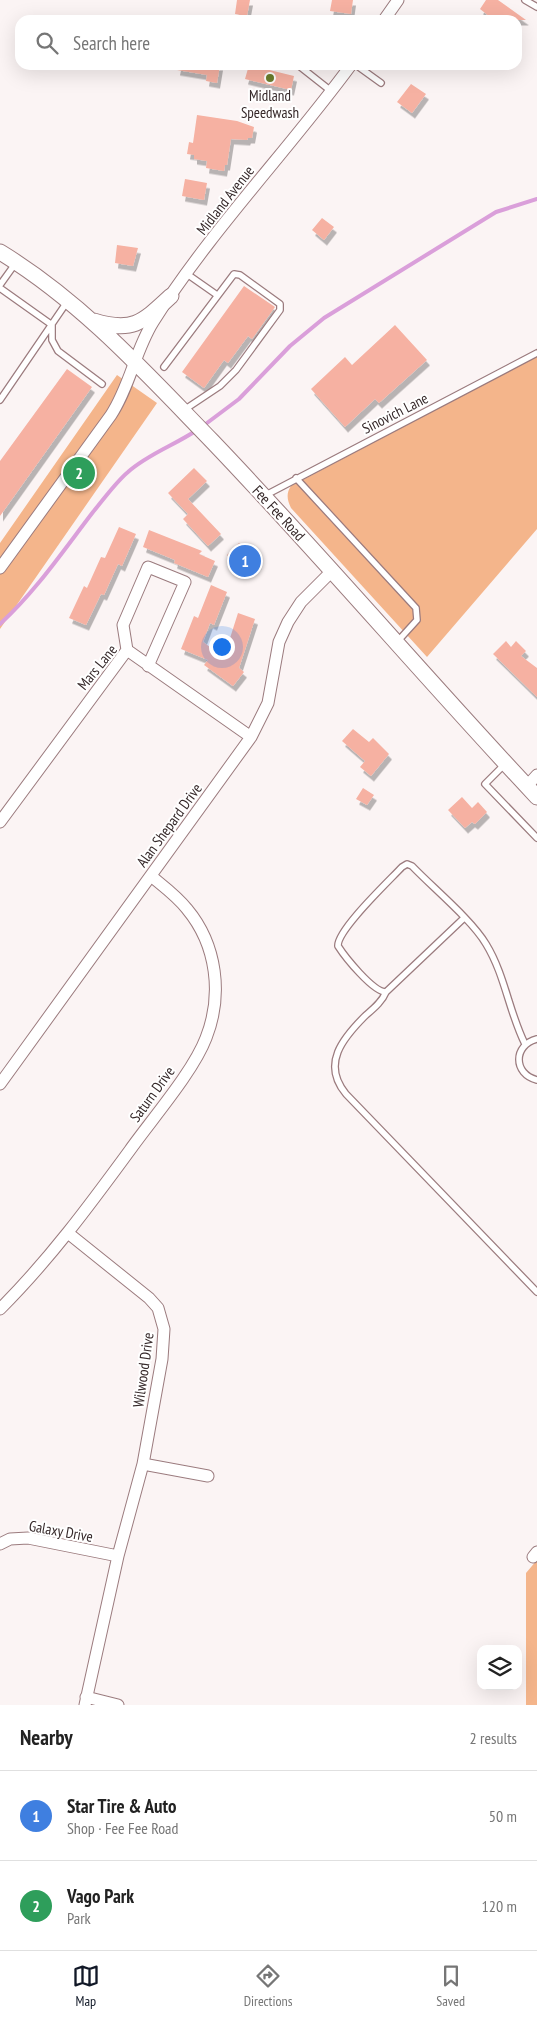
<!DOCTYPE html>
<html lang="en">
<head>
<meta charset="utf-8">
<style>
	:root { --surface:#fff; --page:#f6f6f6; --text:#222; --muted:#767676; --line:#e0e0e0; --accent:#111827 }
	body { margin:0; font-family:"PT Sans Narrow",sans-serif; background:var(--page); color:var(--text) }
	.controls { position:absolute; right:15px; bottom:15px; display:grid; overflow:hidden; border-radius:10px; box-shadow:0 5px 20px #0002 }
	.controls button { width:45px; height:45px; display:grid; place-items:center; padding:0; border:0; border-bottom:1px solid var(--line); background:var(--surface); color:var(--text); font:25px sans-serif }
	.you { position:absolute; left:221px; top:646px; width:18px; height:18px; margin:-12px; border:4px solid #fff; border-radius:50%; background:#1a73e8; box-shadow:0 0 0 8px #1a73e833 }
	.badge { display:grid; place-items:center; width:32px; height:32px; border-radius:50%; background:var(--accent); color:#fff; font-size:16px; font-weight:700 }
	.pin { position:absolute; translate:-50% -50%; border:2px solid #fff; box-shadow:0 1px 5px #0006 }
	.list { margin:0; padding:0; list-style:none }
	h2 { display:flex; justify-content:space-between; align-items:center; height:65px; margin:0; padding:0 20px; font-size:21px }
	h2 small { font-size:16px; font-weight:400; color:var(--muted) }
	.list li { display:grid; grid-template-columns:32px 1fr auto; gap:15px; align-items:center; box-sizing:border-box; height:90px; padding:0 20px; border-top:1px solid var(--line) }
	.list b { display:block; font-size:19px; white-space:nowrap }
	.list p { margin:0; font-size:16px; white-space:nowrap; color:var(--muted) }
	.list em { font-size:16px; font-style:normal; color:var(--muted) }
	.icon { flex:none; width:28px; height:28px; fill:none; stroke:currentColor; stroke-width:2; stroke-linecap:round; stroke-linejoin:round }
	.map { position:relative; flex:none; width:537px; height:1705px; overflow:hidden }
	.search { position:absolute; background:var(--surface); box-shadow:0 5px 20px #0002; left:15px; right:15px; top:15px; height:55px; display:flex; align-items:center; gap:12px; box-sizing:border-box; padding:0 18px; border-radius:15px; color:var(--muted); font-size:19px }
	.sheet { height:245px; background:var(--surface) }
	nav { display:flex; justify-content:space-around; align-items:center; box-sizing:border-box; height:70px; border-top:1px solid var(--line); background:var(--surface); font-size:14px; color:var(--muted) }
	nav a { display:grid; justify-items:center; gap:2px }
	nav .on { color:var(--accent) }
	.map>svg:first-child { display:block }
</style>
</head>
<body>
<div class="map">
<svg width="537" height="1705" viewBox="0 0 537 1705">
	<defs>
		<filter id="shadow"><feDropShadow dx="3" dy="5.5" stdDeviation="0" flood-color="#0004"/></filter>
	</defs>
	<rect width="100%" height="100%" fill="#fbf4f4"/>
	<!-- green -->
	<path fill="#f4b58b" d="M537 356V529L427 657 291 508C287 500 286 493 291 486Z
		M117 375 157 403 0 629V543Z
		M537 1560V1705H526V1573Z"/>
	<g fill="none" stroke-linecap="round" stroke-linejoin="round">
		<!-- stream -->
		<path stroke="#da9fda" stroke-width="4" d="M203 426 239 399 290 346 324 318 496 212 537 199
			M0 624C36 591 63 551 93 512 104 499 115 483 128 472 148 454 175 445 197 430"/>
	</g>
	<!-- building -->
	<path fill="#f6b1a2" filter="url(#shadow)" d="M237 0H250L247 16 235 14Z
		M332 0H353L351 14 330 11Z
		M486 0H498L526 20H494L480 9Z
		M178 65H220L217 83 206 81 207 75 177 70Z
		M249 65 294 76 291 90 245 79Z
		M411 84 426 94 412 113 397 102Z
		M197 115 237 121 254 127 252 138H248L247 140 231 139 227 165H225L224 171 206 168 207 161 194 159V155L187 154 189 142 193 143Z
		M185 179 207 183 204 200 182 196Z
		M322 218 334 227 324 240 312 230Z
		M117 245 138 248 133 266 115 263Z
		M244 286 275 307 252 339 248 336 228 363 224 360 204 388 182 372Z
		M395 325 427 360 379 403 375 399 345 427 311 389 345 357 352 365Z
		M67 369 92 387 0 516V461Z
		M194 468 207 481 188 499 221 534 208 546 183 519 188 514 168 493Z
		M119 527 136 534 122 566 118 564 104 595 101 594 86 625 69 618 84 586 87 588 101 557 105 558Z
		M149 530 202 551 199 554 215 561 208 577 174 563 175 560 143 547Z
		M239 543 259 564 241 558 238 567 227 555Z
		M211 585 227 592 214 625 210 623 203 642 224 657 238 613 255 619 239 668 244 672 233 686 204 665 208 660 181 649 194 616 198 618Z
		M506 641 511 647 516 641 526 651 521 656 537 668V697L493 654Z
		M353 729 369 742 373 738 389 754 371 776 360 767 365 761 342 741Z
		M363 788 374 795 367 805 356 799Z
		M462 797 472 808 478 802 487 812 475 824 472 822 465 828 448 810Z"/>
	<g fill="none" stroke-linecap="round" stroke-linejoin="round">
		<defs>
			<path id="service" d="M525 0 537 7
				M298 65 331 91
				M356 65 381 83
				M187 274 217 295
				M0 285 15 264
				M0 288 52 325V340L58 351 102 384
				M164 367 234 274 240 275 280 304V310L236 370 220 386 184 410
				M0 400 67 302
				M296 478 416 608 417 620 397 642
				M264 496 537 353
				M504 765 485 784 537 838
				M463 919 386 992C373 992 345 957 338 946 337 930 389 881 402 867L407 864 412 866C433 888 472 920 486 944 505 975 509 1012 525 1044
				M386 992C382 1002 373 1009 365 1016 343 1038 321 1064 346 1094L537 1292
				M537 1039C513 1045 513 1074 537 1080"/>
			<path id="minor" d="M384 20 398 0
				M0 568 111 415C130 386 135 351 153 322 211 230 287 152 351 65
				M127 650 123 625 148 567 185 582 148 666
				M527 786 537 775
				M0 822 127 650 251 737
				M0 1084 251 737 268 703 279 642 288 622 301 602 332 571
				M68 1233 149 1298 158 1308 164 1329 162 1359 143 1464 118 1556 85 1705
				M0 1309C49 1260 89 1206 130 1150 152 1119 193 1072 206 1038 223 995 217 945 187 909 177 896 163 886 151 876
				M143 1464 208 1476
				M0 1544 10 1539 28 1538 118 1556
				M533 1557 537 1552
				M86 1697 118 1705"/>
			<path id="tertiary" d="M0 252C82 302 146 373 212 441 323 557 427 680 537 797
				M94 321C133 333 143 322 171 296"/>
		</defs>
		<!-- service casing -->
		<use href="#service" stroke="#9b7b7e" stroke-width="8"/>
		<!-- minor casing -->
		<use href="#minor" stroke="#9b7b7e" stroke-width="13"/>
		<!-- tertiary casing -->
		<use href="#tertiary" stroke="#9b7b7e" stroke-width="17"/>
		<!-- service -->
		<use href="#service" stroke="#fff" stroke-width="5.5"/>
		<!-- minor -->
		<use href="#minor" stroke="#fff" stroke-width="11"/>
		<!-- tertiary -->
		<use href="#tertiary" stroke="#fff" stroke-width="15"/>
	</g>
	<!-- markers -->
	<circle fill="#6b7d2c" stroke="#fff" stroke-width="2" cx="270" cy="78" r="5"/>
	<g text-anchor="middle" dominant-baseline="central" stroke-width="4" stroke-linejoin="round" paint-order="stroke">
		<!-- poi labels -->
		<g font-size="15" fill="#36292a" stroke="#fff">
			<text x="270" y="95">Midland<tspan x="270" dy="17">Speedwash</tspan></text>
		</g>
		<!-- street labels -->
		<g font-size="15" fill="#36292a" stroke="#fff">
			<text transform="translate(225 200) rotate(-52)">Midland Avenue</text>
			<text transform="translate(395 413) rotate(-27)">Sinovich Lane</text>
			<text transform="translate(279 513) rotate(47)">Fee Fee Road</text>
			<text transform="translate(97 667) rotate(-51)">Mars Lane</text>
			<text transform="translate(169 825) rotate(-54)">Alan Shepard Drive</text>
			<text transform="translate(152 1094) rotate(-54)">Saturn Drive</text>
			<text transform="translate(143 1370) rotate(-82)">Wilwood Drive</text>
			<text transform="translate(61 1531) rotate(10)">Galaxy Drive</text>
		</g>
	</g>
</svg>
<div class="controls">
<button><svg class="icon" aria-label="layers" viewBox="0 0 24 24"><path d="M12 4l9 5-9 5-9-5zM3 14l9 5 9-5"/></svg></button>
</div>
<div class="you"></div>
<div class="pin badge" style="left:245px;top:561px;background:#3f7fe0">1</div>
<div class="pin badge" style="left:79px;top:473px;background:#2e9e5b">2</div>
<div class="search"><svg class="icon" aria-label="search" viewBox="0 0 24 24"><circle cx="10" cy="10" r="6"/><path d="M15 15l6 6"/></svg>Search here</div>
</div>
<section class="sheet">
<h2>Nearby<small>2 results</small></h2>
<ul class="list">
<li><span class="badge" style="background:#3f7fe0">1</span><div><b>Star Tire &amp; Auto</b><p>Shop · Fee Fee Road</p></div><em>50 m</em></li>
<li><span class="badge" style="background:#2e9e5b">2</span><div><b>Vago Park</b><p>Park</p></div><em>120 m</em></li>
</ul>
</section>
<nav>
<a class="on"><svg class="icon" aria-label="map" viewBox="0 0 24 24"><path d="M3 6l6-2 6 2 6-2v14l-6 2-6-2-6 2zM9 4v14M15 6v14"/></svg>Map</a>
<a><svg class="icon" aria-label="directions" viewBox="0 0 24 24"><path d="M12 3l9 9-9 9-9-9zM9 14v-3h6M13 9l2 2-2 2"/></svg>Directions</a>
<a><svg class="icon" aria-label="saved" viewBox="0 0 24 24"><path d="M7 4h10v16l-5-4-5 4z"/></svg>Saved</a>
</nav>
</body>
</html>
